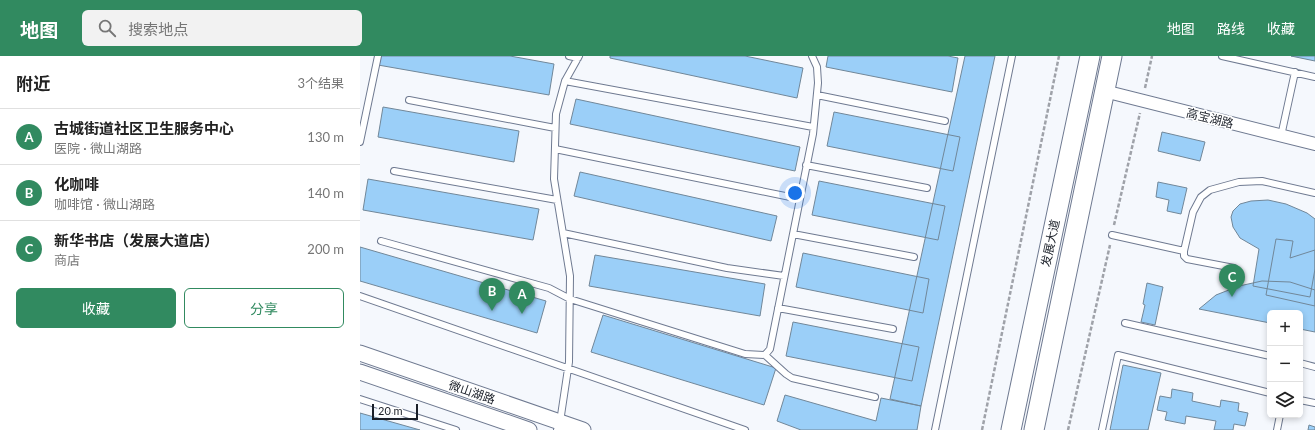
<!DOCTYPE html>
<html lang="zh">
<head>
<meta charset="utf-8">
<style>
	:root { --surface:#fff; --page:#f2f2f2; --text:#222; --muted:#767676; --line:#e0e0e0; --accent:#318a60 }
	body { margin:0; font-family:Lato,"Noto Sans SC",sans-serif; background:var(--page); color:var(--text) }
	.controls { position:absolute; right:12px; bottom:12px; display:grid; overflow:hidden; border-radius:6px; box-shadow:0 2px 6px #0003 }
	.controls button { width:36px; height:36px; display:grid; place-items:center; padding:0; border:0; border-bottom:1px solid var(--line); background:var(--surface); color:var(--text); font:20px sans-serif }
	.scale { position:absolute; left:12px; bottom:10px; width:46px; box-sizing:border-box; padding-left:4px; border:2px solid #1a1f28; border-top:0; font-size:11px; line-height:14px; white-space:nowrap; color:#1a1f28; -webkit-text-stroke:3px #fff; paint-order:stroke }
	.you { position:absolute; left:435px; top:137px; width:14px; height:14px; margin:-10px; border:3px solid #fff; border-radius:50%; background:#1a73e8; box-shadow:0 0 0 6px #1a73e833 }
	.badge { display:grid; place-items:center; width:26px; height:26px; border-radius:50%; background:var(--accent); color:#fff; font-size:13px; font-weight:700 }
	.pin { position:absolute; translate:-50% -33px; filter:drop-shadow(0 1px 2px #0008) }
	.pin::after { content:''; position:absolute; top:21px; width:14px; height:12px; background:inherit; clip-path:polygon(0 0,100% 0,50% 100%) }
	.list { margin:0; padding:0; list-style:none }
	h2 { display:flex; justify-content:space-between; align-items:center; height:52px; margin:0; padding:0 16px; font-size:17px }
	h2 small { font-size:13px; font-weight:400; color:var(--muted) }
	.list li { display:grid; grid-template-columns:26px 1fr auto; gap:12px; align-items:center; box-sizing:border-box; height:56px; padding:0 16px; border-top:1px solid var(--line) }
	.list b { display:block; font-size:15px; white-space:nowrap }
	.list p { margin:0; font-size:13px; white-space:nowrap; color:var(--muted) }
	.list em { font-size:13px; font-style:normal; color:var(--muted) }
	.actions { display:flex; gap:8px; padding:12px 16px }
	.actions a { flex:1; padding:9px 0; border:1px solid var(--accent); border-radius:6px; text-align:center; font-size:14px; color:var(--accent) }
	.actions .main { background:var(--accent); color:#fff }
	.icon { flex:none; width:22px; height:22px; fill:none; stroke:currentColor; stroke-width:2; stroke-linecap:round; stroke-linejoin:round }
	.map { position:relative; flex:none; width:955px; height:374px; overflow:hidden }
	header { display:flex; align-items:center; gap:24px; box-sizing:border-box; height:56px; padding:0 20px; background:var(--accent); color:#fff }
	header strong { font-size:19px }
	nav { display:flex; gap:22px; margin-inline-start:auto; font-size:14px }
	.search { width:280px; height:36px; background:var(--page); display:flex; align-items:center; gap:10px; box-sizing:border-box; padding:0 14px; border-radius:6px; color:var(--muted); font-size:15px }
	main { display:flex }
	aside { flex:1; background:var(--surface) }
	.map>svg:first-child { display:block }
</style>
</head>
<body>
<header>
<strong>地图</strong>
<div class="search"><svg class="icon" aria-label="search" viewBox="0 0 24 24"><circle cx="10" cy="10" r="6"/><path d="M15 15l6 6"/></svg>搜索地点</div>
<nav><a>地图</a><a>路线</a><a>收藏</a></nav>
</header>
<main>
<aside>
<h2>附近<small>3个结果</small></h2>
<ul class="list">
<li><span class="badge">A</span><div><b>古城街道社区卫生服务中心</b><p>医院 · 微山湖路</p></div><em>130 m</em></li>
<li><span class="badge">B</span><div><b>化咖啡</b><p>咖啡馆 · 微山湖路</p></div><em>140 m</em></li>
<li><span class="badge">C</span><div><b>新华书店（发展大道店）</b><p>商店</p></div><em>200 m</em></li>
</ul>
<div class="actions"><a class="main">收藏</a><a>分享</a></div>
</aside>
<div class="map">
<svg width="955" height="374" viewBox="0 0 955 374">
	<rect width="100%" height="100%" fill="#f5f8fd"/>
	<!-- building -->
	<path fill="#9bcff8" stroke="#718799" d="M20 0H150L194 8 189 39 18 9Z
		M250 0H385L443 12 437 42 250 2Z
		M468 0H588L598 2 592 36 466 11Z
		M605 0H635L561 350 530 343Z
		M931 0H955V5Z
		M216 43 440 91 435 115 210 68Z
		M23 51 159 75 154 106 18 81Z
		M474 56 600 81 593 115 467 90Z
		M802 76 845 86 840 105 798 95Z
		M220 116 417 160 411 185 214 140Z
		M8 123 179 153 173 184 3 154Z
		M459 125 585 150 578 184 452 159Z
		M798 126 827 132 821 158 807 155 809 144 796 141Z
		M908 144 926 148 947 157 955 163V213L950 241 893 230 899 193 880 182 873 171 871 161 873 155 880 148 891 145Z
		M916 183 933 185 930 202 955 194V250L906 239Z
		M0 191 186 245 177 277 0 225Z
		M443 197 569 223 563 257 436 231Z
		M235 199 405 228 400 260 229 230Z
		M902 225 930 226 955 234V276L940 273V257H910V267L839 253 856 239 879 230Z
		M787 227 803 231 795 269 781 266 785 249 783 248Z
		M243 259 416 312 404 349 231 296Z
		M433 266 559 291 552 325 426 300Z
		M763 309 801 317 788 374H750Z
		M812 333 833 337 832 345 860 351 861 344 879 347 878 355 888 357 885 370 874 368 873 374H854L856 365 826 360 825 368 805 364 807 356 797 354 800 340 811 342Z
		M425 339 516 365 521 342 561 350 557 374H441L417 365Z
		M0 357 60 374H0Z
		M949 369 955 371V374H948Z"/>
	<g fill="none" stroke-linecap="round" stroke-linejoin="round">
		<defs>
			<path id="service" d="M209 0 218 2
				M862 0 955 21
				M205 25 453 71
				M457 39 585 65
				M49 44 195 72
				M921 80 935 16
				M0 86 18 0
				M195 93 440 143
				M446 109 567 132
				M34 115 197 144
				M203 177 367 212 424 220
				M433 178 554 201
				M752 179 824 195 833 156 841 141 850 134 879 126 902 125 955 137
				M21 185 189 232 210 243 385 298 405 299 410 293 453 78 458 27 457 11 452 0
				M824 195V200L827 203 874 212
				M0 240 385 374
				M418 252 533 273
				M765 267 910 300
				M405 299 426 318 432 322 515 341
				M940 307 955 311
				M0 343 96 374
				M940 344 955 347
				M197 374 200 366 209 306 210 220 194 123 196 58 205 25 219 0
				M575 374 652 0
				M742 374 758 299 910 337
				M917 374 920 359"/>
			<path id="minor" d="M744 35 955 88"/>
			<path id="tertiary" d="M0 297 223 374
				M0 316 169 374"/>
			<path id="primary" d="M651 374 730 0
				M674 374 752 0"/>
		</defs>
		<!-- service casing -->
		<use href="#service" stroke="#6f7a91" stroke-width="8"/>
		<!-- minor casing -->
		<use href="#minor" stroke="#6f7a91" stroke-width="14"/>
		<!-- tertiary casing -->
		<use href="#tertiary" stroke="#6f7a91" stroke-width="17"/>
		<!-- primary casing -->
		<use href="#primary" stroke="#6f7a91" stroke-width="21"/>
		<!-- path -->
		<path stroke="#9fa2a9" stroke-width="2.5" stroke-dasharray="4 2" stroke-linecap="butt" d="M785 32 792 0
			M754 169 780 57
			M622 374 699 0
			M708 374 750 189"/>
		<!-- service -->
		<use href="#service" stroke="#fff" stroke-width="6"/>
		<!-- minor -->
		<use href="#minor" stroke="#fff" stroke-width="12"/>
		<!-- tertiary -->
		<use href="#tertiary" stroke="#fff" stroke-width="15"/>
		<!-- primary -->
		<use href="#primary" stroke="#fff" stroke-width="19"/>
	</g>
	<g text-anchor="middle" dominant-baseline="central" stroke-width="3.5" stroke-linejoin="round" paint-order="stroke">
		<!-- street labels -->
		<g font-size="12" fill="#1a1f28" stroke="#fff">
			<text transform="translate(850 62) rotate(14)">高宝湖路</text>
			<text transform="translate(690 187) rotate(-78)">发展大道</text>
			<text transform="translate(112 336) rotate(19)">微山湖路</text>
		</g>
	</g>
</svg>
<div class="controls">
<button>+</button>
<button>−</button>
<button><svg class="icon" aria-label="layers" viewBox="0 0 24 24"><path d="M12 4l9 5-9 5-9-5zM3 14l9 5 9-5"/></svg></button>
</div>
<div class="scale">20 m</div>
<div class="you"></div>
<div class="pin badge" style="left:162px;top:258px">A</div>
<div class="pin badge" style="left:132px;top:255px">B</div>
<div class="pin badge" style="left:872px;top:241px">C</div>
</div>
</main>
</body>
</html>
